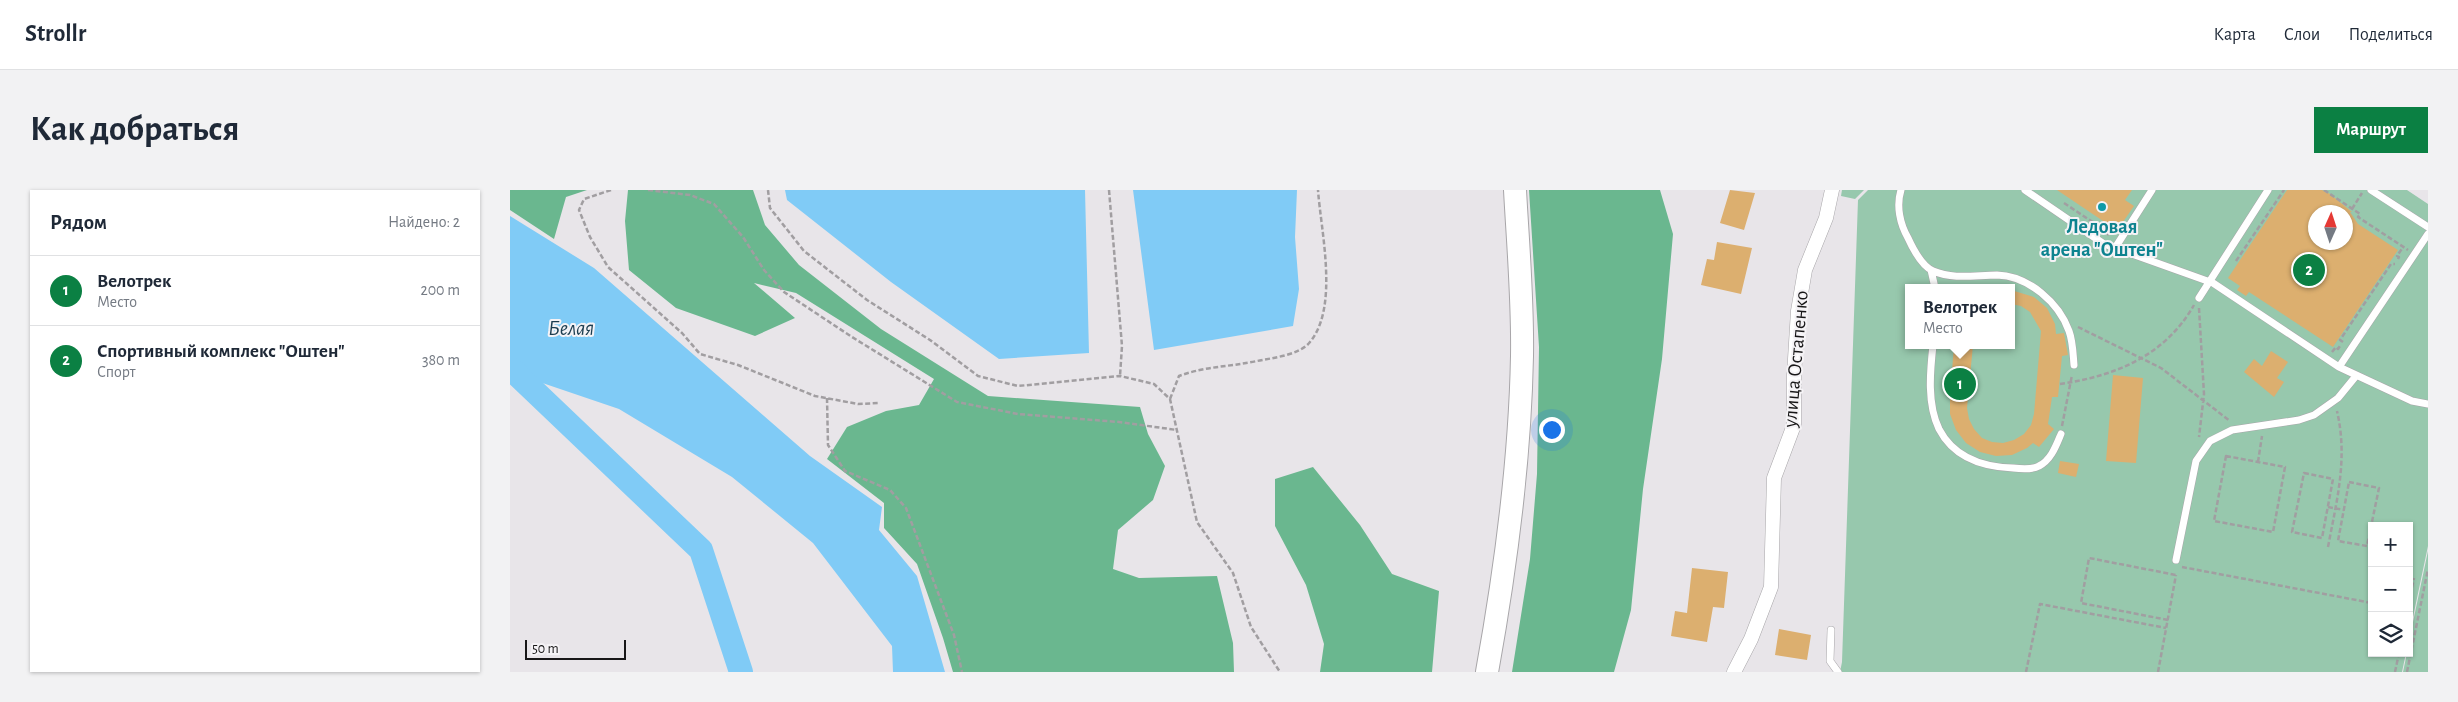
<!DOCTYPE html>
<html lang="ru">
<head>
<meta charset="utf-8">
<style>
	:root { --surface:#fff; --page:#f2f2f3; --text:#1f2937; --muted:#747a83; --line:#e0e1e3; --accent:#0b8043 }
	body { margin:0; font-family:"Alegreya Sans",sans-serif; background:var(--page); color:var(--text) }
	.controls { position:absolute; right:15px; bottom:15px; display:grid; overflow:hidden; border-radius:0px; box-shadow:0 1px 4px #0004 }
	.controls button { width:45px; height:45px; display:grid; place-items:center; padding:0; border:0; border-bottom:1px solid var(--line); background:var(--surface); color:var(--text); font:25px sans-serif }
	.compass { position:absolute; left:1798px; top:15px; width:45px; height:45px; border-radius:50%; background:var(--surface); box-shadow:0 1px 4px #0004; rotate:3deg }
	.scale { position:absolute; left:15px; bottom:12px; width:101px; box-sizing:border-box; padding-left:5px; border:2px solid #181718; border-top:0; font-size:14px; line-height:18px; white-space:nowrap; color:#181718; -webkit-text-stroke:4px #f5f3f6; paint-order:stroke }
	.you { position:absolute; left:1041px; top:239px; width:18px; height:18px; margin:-12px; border:4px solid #fff; border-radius:50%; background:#1a73e8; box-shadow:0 0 0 8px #1a73e833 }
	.badge { display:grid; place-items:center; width:32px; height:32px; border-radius:50%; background:var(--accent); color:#fff; font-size:16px; font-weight:700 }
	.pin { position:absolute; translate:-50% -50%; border:2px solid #fff; box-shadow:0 1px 5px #0006 }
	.popup { position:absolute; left:1395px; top:94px; width:110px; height:65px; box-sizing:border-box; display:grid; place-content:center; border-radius:0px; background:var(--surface); filter:drop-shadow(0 1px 4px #0005); font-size:16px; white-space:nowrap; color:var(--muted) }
	.popup b { font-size:19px; color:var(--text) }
	.popup::after { content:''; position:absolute; left:50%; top:100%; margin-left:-10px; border:10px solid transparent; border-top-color:var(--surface) }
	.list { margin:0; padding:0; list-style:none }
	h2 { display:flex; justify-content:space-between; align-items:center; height:65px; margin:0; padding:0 20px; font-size:21px }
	h2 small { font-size:16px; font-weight:400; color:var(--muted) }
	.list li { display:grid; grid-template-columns:32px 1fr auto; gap:15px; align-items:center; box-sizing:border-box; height:70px; padding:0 20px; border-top:1px solid var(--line) }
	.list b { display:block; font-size:19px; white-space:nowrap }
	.list p { margin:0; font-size:16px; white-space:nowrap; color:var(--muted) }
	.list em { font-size:16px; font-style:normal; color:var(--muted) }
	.icon { flex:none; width:28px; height:28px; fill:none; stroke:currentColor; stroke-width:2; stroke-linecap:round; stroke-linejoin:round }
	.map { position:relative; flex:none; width:1918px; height:482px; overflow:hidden; border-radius:0px }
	header { display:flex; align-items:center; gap:30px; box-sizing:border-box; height:70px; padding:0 25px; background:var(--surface); border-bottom:1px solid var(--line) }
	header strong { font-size:24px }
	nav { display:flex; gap:28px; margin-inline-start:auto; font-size:18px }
	.intro { display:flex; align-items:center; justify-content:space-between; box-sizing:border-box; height:120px; padding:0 30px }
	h1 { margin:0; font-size:35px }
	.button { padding:12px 22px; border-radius:0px; background:var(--accent); color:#fff; font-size:18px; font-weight:700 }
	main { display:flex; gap:30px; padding:0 30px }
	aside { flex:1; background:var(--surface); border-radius:0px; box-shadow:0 1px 4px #0004 }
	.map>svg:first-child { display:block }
</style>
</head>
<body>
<header>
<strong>Strollr</strong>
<nav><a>Карта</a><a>Слои</a><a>Поделиться</a></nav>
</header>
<div class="intro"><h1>Как добраться</h1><a class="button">Маршрут</a></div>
<main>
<aside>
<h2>Рядом<small>Найдено: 2</small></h2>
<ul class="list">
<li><span class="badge">1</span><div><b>Велотрек</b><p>Место</p></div><em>200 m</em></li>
<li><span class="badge">2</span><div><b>Спортивный комплекс &quot;Оштен&quot;</b><p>Спорт</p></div><em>380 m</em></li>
</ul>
</aside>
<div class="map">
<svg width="1918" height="482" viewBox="0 0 1918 482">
	<rect width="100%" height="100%" fill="#e8e5e9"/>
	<!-- green -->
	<path fill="#97c8ad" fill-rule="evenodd" d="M1332 0H1354L1345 9 1331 6Z
		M1358 0H1897L1918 14V356L1899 446V336H1862V463H1896L1892 482H1330L1332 472 1348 10ZM1806 22H1836V52H1806ZM1399 98H1501V155H1399Z
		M1918 361V482H1893L1897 463H1899V451Z"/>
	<!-- forest -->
	<path fill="#6ab78f" d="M0 0H77L56 7 44 49 0 20Z
		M118 0H243L255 35 289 75 371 139 478 206 630 217 638 244 655 276 643 310 608 340 603 379 629 388 707 386 723 453 724 482H443L433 448 407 374 374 338V313L317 269 337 237 376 221 409 215 424 189 286 103 244 93 285 128 245 146 166 118 119 80 115 31Z
		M1019 0H1150L1163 44 1152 169 1133 299 1121 420 1104 482H1002L1020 369 1027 284 1029 157Z
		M803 277 850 335 882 384 929 401 922 482H810L814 454 796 395 765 336V289Z"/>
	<!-- water -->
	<path fill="#80cbf6" d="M275 0H575L579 163 489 169 381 92 277 10Z
		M623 0H787L785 47 789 99 783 136 644 160Z
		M0 26 84 78 300 266 372 317 369 340 407 386 435 482H383L382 456 303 353 222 287 109 219 0 182Z"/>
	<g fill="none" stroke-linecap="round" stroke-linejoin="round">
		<!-- river -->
		<path stroke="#80cbf6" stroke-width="24" d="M0 178 191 360 231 482"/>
	</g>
	<!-- building -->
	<path fill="#dcaf6f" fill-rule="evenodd" d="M1220 0 1245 3 1234 40 1210 33Z
		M1547 0H1622L1615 10 1624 16 1606 42 1598 37 1599 35Z
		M1777 0H1812L1820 4 1842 22H1840L1848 34 1888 60 1823 157 1739 102 1736 106 1727 100 1730 96 1718 88ZM1806 22H1836V52H1806Z
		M1207 52 1242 58 1231 104 1191 95 1197 69 1204 70Z
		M1501 100 1524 107 1537 118 1545 134 1546 144 1554 143 1558 165 1552 166 1548 207H1542L1538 234 1544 239 1529 257 1523 253 1517 258 1502 265 1486 266 1470 262 1456 253 1446 240 1440 224V208L1444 155H1463L1457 218 1459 229 1464 239 1472 248 1482 252 1493 253 1504 250 1514 244 1521 235 1524 224 1531 141 1520 122 1511 116 1501 114Z
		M1761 161 1778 172 1767 188 1774 192 1764 207 1734 182 1744 169 1752 176Z
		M1603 185 1633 188 1626 273 1596 271Z
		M1550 271 1569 274 1566 287 1548 283Z
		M1182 378 1218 382 1214 418 1203 417 1197 452 1161 446 1165 421 1177 423Z
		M1269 439 1301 445 1297 470 1265 465Z"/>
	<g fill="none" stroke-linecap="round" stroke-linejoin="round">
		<defs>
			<path id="service" d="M1391 0C1386 16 1390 34 1398 48 1403 59 1412 76 1423 81 1444 90 1466 85 1487 85 1519 86 1549 113 1559 141 1563 152 1563 164 1564 175
				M1515 0 1594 54 1703 93 1829 177 1902 211 1918 214
				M1861 0 1918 37
				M1605 58 1642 0
				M1421 80 1425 98
				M1689 108 1758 0
				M1423 155C1420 182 1417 214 1429 239 1444 268 1472 277 1503 278 1511 279 1522 280 1529 276 1541 270 1546 256 1551 244
				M1829 177 1918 44
				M1666 370 1686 271 1700 251 1722 240 1789 230 1804 225 1828 208 1846 186
				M1321 440 1320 471 1328 482"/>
			<path id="minor" d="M1224 482 1241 449 1261 397 1264 288 1284 235V185L1288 121 1295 80 1316 28 1322 0"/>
			<path id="primary" d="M977 482C996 377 1010 273 1012 166 1013 111 1008 55 1005 0"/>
		</defs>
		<!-- service casing -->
		<use href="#service" stroke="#a8a6a9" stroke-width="8"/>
		<!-- minor casing -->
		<use href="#minor" stroke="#a8a6a9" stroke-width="15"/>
		<!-- primary casing -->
		<use href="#primary" stroke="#a8a6a9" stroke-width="24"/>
		<!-- path -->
		<path stroke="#a19ea1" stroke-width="2.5" stroke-dasharray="5 2.5" stroke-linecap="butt" d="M101 0 74 9 69 20 80 47 98 77 172 143 190 164 228 175 305 206 348 214 368 213
			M138 0 180 5 204 14 233 47 254 80 274 102 342 147 447 212 508 224 609 232 667 240
			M258 0 260 18 294 61 357 110 420 150 468 186 508 196 610 186 644 194 660 209 687 332 723 383 741 437 770 482
			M599 0 612 156 610 186
			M1814 0 1850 24 1848 27 1898 60
			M1554 13 1599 43 1597 45
			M1842 19 1852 3
			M1888 69 1889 67 1887 66 1893 57
			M1726 71 1774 0
			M1689 118 1694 204 1689 247
			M1568 137 1651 178 1720 231
			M1833 152 1830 150 1881 74H1885
			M1822 162 1826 157 1828 159 1830 156
			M1550 194C1605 186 1655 166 1684 115
			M317 208 318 255 335 281 380 300 396 318 444 445 452 482
			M660 209 669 186C696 176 719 177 747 171 762 168 790 165 800 152 829 117 811 42 808 0
			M1552 236 1562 185
			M1716 266 1775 277 1763 342 1704 331Z
			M1748 272 1752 246
			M1794 283 1823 289 1812 348 1782 342Z
			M1839 292 1869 298 1857 356 1828 351Z
			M1818 317 1834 320
			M1818 357C1827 309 1838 269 1827 221
			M1672 377 1862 413
			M1899 412 1904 388
			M1658 430 1571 413 1579 368 1666 385
			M1516 482 1530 414 1656 438
			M1648 482 1666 385
			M1885 482 1889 463
			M1897 482 1918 379"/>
		<!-- service -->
		<use href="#service" stroke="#fff" stroke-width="7"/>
		<!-- minor -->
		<use href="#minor" stroke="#fff" stroke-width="14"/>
		<!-- primary -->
		<use href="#primary" stroke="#fff" stroke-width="22"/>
	</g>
	<!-- markers -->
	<circle fill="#0f9aa8" stroke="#f5f3f6" stroke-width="2" cx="1592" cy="17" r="5"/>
	<g text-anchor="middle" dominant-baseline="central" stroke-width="4" stroke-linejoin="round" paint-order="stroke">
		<!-- culture labels -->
		<g font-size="20" font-weight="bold" fill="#0d838f" stroke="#f5f3f6">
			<text x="1592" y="37">Ледовая<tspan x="1592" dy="23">арена "Оштен"</tspan></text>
		</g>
		<!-- street labels -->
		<g font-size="20" fill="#181718" stroke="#f5f3f6">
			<text transform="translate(1286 169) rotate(-85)">улица Остапенко</text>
		</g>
		<!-- water labels -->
		<g font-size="21" font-style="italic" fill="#1c3d50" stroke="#f5f3f6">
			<text x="61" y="138">Белая</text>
		</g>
	</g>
</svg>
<div class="controls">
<button>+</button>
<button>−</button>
<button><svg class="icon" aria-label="layers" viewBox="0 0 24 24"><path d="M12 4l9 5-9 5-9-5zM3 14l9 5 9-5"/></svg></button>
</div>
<svg class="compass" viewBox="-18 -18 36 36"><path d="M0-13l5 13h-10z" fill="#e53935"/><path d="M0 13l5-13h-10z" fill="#747a83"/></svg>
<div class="scale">50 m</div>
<div class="you"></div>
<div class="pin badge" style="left:1450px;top:194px">1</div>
<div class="popup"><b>Велотрек</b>Место</div>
<div class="pin badge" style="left:1799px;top:80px">2</div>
</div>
</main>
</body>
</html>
